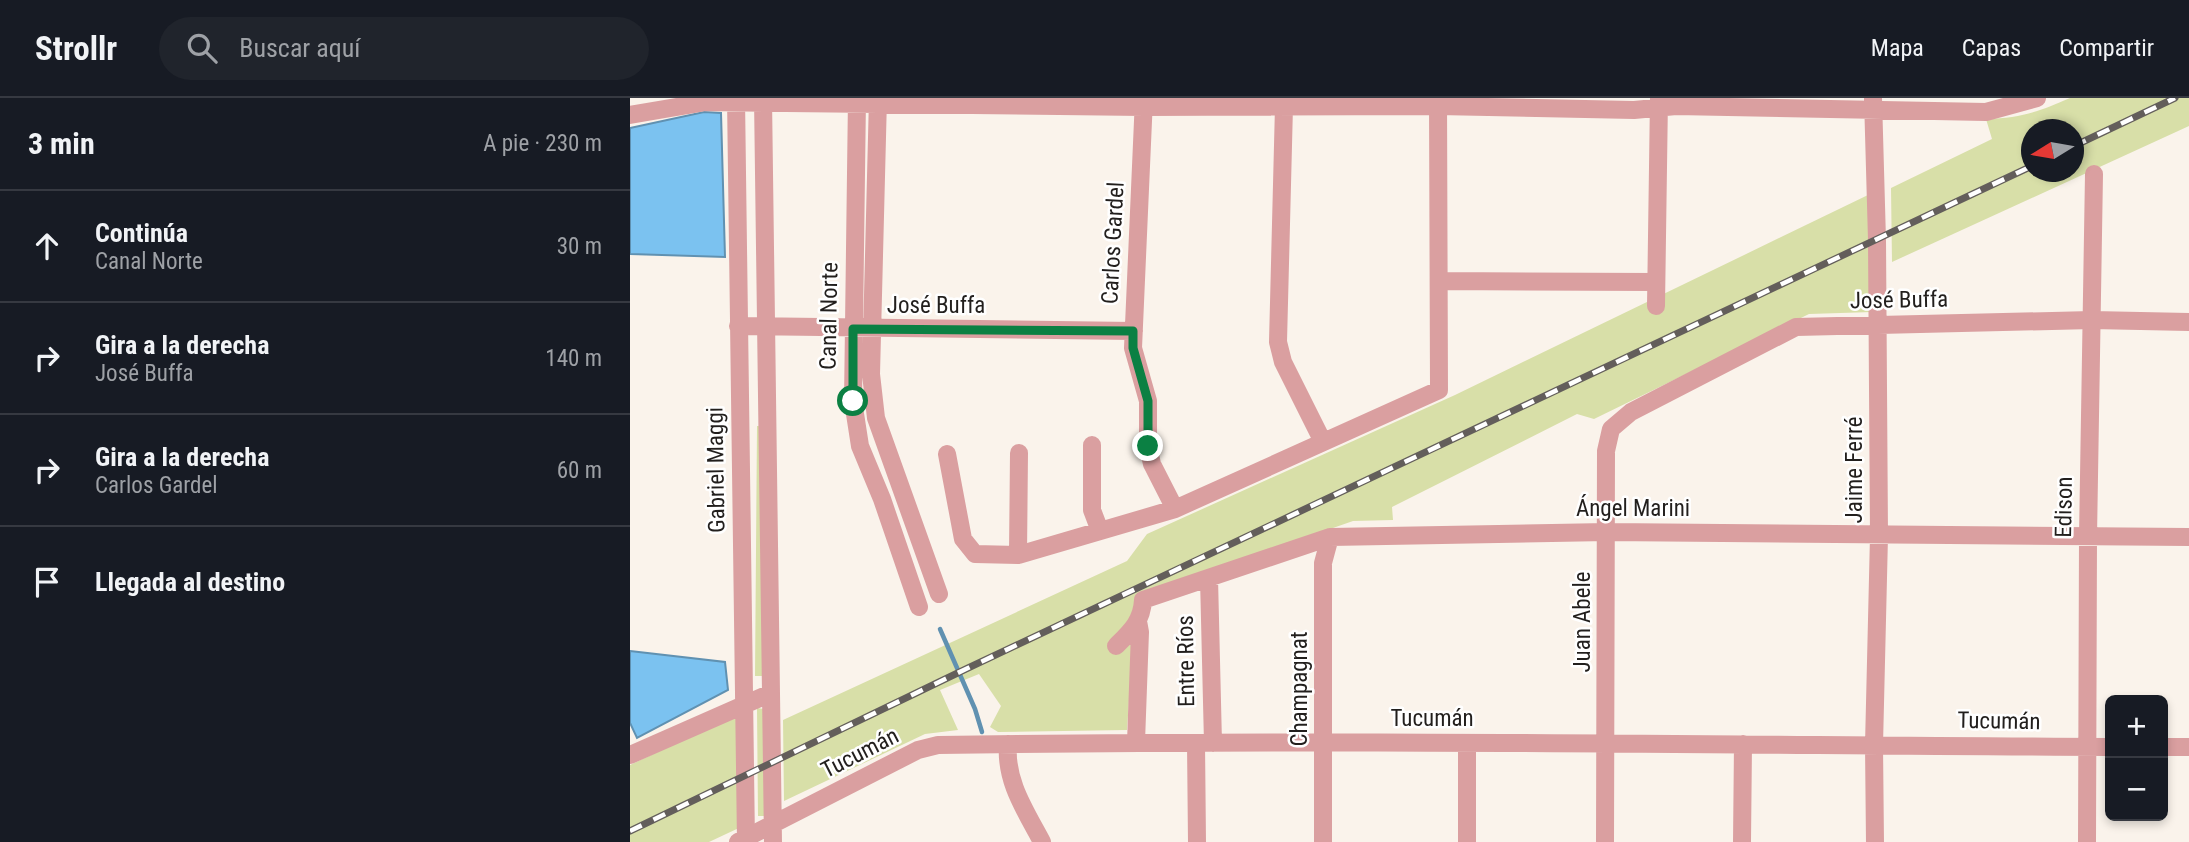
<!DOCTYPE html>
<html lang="es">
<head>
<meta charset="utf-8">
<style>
	:root { --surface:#171b24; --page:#20242c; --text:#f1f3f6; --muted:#9ea1a6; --line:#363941 }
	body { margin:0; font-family:"Roboto Condensed",sans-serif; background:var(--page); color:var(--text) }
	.controls { position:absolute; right:21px; bottom:21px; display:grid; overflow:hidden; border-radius:10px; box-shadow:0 4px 10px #0003 }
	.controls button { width:63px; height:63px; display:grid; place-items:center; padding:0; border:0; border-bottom:2px solid var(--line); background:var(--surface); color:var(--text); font:35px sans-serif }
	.compass { position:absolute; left:1391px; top:21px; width:63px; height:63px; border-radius:50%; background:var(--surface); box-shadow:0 4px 10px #0003; rotate:259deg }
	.stop { position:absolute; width:21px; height:21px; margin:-16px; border:5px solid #0b8043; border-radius:50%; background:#fff }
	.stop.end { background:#0b8043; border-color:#fff; box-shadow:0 2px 7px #0008 }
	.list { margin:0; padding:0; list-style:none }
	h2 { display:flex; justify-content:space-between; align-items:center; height:91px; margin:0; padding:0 28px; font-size:30px }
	h2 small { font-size:23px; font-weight:400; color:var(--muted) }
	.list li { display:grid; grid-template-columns:46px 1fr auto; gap:21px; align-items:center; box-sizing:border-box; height:112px; padding:0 28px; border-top:2px solid var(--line) }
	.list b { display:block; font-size:26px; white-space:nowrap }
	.list p { margin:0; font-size:23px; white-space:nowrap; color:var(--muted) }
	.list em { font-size:23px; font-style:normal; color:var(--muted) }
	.icon { flex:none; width:38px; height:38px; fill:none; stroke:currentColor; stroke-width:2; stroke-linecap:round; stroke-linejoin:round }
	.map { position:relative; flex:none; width:1559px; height:744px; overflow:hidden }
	header { display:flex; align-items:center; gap:42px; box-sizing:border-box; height:98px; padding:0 35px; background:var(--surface); border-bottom:2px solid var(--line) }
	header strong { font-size:33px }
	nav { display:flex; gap:38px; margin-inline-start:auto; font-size:24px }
	.search { width:490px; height:63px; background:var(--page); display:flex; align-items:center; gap:18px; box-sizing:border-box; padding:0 24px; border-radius:38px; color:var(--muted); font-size:26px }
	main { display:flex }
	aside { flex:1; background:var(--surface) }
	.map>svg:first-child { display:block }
</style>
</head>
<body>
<header>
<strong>Strollr</strong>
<div class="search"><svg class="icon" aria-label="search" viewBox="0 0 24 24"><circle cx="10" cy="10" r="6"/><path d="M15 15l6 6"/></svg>Buscar aquí</div>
<nav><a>Mapa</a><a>Capas</a><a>Compartir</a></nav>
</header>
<main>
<aside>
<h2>3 min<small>A pie · 230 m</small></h2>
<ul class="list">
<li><svg class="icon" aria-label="ahead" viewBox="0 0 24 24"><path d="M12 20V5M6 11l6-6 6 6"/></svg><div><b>Continúa</b><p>Canal Norte</p></div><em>30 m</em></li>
<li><svg class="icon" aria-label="right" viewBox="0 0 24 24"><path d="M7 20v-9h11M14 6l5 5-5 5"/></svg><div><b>Gira a la derecha</b><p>José Buffa</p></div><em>140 m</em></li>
<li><svg class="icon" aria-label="right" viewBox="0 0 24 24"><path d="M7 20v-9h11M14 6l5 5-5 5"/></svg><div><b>Gira a la derecha</b><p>Carlos Gardel</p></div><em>60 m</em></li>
<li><svg class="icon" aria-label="arrive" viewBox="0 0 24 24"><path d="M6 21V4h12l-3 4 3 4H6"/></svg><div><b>Llegada al destino</b></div></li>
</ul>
</aside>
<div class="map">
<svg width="1559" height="744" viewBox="0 0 1559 744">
	<rect width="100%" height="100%" fill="#faf3eb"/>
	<!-- green -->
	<path fill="#d8dfa8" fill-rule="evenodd" d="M1440 0H1559V28L1262 164 1261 90 1362 41 1356 21C1391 20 1408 14 1440 0ZM1402 32H1444V74H1402Z
		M1238 97 1242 214 1179 216 964 321 947 316 762 409 763 422 723 423 506 499 497 632 368 634 360 629 371 608 349 576 310 592 328 632 295 636 154 703 153 622 497 463 517 436 825 297Z
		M127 328H134L132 578H125Z
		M127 610 134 611 136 718H128Z
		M108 616 111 729 79 744H0V667Z"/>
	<!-- water -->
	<path fill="#7bc2f0" stroke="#6091b1" stroke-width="2" d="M74 14 91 15 95 159 0 156V30Z
		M0 553 95 564 98 592 7 640 0 625Z"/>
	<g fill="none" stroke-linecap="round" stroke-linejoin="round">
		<!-- stream -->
		<path stroke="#6091b1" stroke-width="4.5" d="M310 531 345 611 352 634"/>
		<!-- minor -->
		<path stroke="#da9fa0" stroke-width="18" d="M106 0 116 744
			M133 0 143 744
			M227 0 223 303 230 348 252 401 289 509
			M248 0 241 276 246 320 309 496
			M514 0 503 250 518 303V348L522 366 545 411
			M1243 0 1247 142 1249 438 1244 647 1245 744
			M654 8 648 244 653 264 693 344
			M0 17 76 4 514 9 808 8 1004 12 1046 8 1356 14 1407 0
			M810 183 1026 184
			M1026 208 1029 0
			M108 228 504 233
			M462 347V412L470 433
			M317 356 333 441 345 456 388 457 545 411 809 292 808 0
			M388 457 389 355
			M579 480 583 645
			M486 548C501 533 512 523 513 502L700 439 977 434 1559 439
			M506 644 510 534 508 523
			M566 645 567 744
			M378 646C375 683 395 712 412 744
			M1533 649H1559
			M0 657 141 595
			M108 744 288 652 308 647C699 641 1090 647 1480 649
			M693 744V465L700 439
			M837 744V645
			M975 744 976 353 981 331 1001 314 1166 229 1462 222 1559 224
			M1112 744 1113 646
			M1457 744 1458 439 1464 76"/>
		<defs>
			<path id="rail" d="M1444 48 1545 0
				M0 733 338 570 1402 68"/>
		</defs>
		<!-- rail casing -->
		<use href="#rail" stroke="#635e5b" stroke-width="7"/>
		<!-- rail -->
		<use href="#rail" stroke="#fff" stroke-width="4.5" stroke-dasharray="13" stroke-linecap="butt"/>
	</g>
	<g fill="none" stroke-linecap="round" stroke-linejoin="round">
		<!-- route -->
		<path stroke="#0b8043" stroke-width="9" d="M223 303V231L503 233V250L518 303V348"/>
	</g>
	<g text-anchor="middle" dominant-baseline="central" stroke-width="5" stroke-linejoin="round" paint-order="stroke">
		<!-- street labels -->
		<g font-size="23" fill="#221f1d" stroke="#fff">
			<text transform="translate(483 145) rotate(-87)">Carlos Gardel</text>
			<text transform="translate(1269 202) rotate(-1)">José Buffa</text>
			<text x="306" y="207">José Buffa</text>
			<text transform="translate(199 218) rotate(-89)">Canal Norte</text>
			<text transform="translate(86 372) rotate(-91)">Gabriel Maggi</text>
			<text transform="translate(1224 372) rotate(-90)">Jaime Ferré</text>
			<text transform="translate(1434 409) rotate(-89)">Edison</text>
			<text x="1003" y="410">Ángel Marini</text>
			<text transform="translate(952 524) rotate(-90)">Juan Abele</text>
			<text transform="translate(556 563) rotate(-91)">Entre Ríos</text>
			<text transform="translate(669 591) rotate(-90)">Champagnat</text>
			<text x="802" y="620">Tucumán</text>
			<text transform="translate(1369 623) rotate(1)">Tucumán</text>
			<text transform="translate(230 655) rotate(-27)">Tucumán</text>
		</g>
	</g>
</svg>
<div class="controls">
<button>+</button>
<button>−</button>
</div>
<svg class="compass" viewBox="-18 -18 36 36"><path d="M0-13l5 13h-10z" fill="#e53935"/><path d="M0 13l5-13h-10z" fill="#9ea1a6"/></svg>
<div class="stop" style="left:223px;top:303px"></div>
<div class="stop end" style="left:518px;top:348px"></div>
</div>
</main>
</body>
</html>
